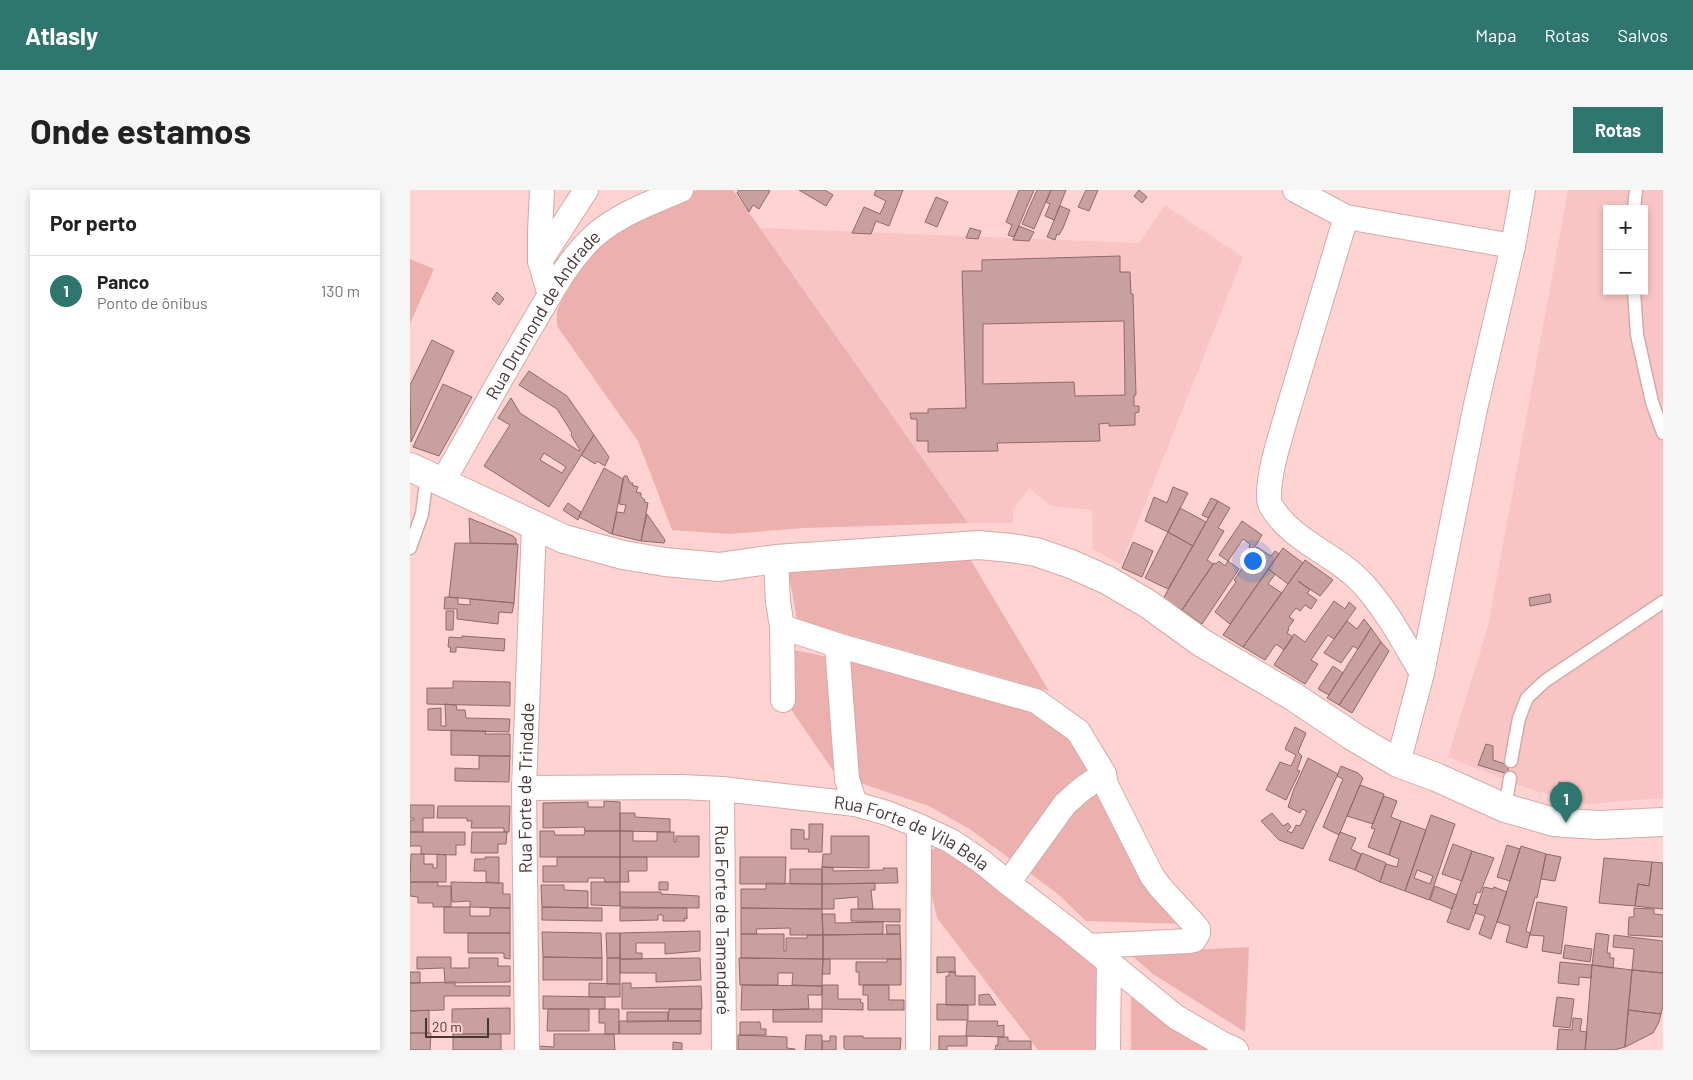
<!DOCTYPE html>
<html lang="pt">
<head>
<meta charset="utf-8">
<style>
	:root { --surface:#fff; --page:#f6f6f6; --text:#222; --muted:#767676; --line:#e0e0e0; --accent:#2e766e }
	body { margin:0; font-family:Barlow,sans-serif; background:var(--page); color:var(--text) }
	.controls { position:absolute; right:15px; top:15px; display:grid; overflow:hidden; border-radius:0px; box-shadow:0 2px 8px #0003 }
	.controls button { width:45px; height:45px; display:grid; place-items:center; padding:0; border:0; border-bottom:1px solid var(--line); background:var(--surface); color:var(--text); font:25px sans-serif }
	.scale { position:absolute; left:15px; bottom:12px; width:64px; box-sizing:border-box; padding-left:5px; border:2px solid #473636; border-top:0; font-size:14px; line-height:18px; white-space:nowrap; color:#473636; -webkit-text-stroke:4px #fed3d2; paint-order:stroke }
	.you { position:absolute; left:842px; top:370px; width:18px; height:18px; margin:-12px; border:4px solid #fff; border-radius:50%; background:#1a73e8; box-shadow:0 0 0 8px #1a73e833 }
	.badge { display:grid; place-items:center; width:32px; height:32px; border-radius:50%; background:var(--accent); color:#fff; font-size:16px; font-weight:700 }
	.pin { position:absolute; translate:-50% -41px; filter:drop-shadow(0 1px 2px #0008) }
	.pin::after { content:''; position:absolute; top:26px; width:18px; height:15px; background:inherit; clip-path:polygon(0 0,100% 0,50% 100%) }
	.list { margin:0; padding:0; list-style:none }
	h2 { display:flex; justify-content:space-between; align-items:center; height:65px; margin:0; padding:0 20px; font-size:21px }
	h2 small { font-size:16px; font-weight:400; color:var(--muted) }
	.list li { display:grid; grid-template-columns:32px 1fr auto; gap:15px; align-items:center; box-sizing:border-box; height:70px; padding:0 20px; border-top:1px solid var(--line) }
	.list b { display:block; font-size:19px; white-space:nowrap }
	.list p { margin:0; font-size:16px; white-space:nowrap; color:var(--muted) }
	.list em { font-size:16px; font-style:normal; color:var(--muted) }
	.map { position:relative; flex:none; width:1253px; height:860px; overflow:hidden; border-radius:0px }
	header { display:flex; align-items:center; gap:30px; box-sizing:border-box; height:70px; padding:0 25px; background:var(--accent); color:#fff }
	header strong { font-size:24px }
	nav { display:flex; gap:28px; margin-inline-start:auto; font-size:18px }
	.intro { display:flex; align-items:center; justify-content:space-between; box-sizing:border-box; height:120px; padding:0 30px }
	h1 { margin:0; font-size:35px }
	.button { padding:12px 22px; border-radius:0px; background:var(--accent); color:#fff; font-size:18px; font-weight:700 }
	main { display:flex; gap:30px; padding:0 30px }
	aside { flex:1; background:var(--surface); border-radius:0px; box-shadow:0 2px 8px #0003 }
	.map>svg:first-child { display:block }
</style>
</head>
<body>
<header>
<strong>Atlasly</strong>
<nav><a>Mapa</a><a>Rotas</a><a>Salvos</a></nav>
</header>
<div class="intro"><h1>Onde estamos</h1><a class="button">Rotas</a></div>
<main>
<aside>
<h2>Por perto<small></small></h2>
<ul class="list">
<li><span class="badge">1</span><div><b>Panco</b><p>Ponto de ônibus</p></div><em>130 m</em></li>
</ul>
</aside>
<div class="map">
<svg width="1253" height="860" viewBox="0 0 1253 860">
	<rect width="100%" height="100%" fill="#fed3d2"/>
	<!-- built -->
	<path fill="#f8c5c4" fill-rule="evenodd" d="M1158 0H1253V608L1178 614 1122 600 1038 567 1078 436ZM1197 19H1234V101H1197Z
		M755 15 833 67 711 375 683 359 682 320 641 316 619 298 603 320V333H558L350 38 729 53Z"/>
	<!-- green -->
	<path fill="#ecb0ae" d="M287 0H323L558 333 394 338 319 344 262 340 228 251 147 136V120L171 75 211 37Z
		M0 69 24 79 0 134Z
		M560 369 639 501 387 430 378 378Z
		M383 460 418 467 431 592 382 521Z
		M436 468 623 518 654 540 773 734 676 731 648 704 561 640 519 616 444 591Z
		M534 655 692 777 690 860H628L527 728 520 698V660Z
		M839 757 835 842 743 784 719 763Z
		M721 798 816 860H721Z"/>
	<!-- building -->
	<path fill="#c8a09e" stroke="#8f6a69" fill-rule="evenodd" d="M329 0H357L360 1 349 19 343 15 339 22 327 3Z
		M389 0H415L423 5 416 16Z
		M466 0H493L479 36 466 31 461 44 442 43 454 17 470 24 476 11 464 5Z
		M609 0H624L604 47 598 45 602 35 596 32Z
		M627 0H641L624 39 612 34Z
		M641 0H656L644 30 635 26 640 14 636 12Z
		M676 0H688L679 21 668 17Z
		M729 0 737 7 732 13 724 6Z
		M526 7 538 12 527 37 515 32Z
		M650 16 660 20 653 38 649 45 647 44 645 50 637 47Z
		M609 36 624 42 619 51 603 50Z
		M560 38 571 41 568 49 556 48Z
		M710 66V82H720L721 104H723L726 205H724V216H729V222L725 223V235L699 236V233L689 234 690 251 587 253 588 261 518 262V251H507V229H501L500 223H518V219L556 218 552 81H572V70ZM711 131H714L715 205 665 206 664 192 573 194V134Z
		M87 102 94 109 89 115 82 109Z
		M22 150 44 161 1 252 0 195Z
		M119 181 157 206 184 245 139 317 74 276 100 235 88 228 101 208 110 223 169 261 170 260 161 245 162 243 147 219 109 195ZM134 263 156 277 152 283 130 270Z
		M33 194 62 207 29 266 3 257Z
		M184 245 199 267 195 276 187 271 185 274 171 265Z
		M194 278 213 289 202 344 169 327Z
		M214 286H217L220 293H223L222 295 228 297 226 302 231 303V307L235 310 234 312 238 313 231 351 202 344 207 322 214 323 216 315 209 314Z
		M763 297 778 303 758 342 735 331 744 307 757 313Z
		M801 308 808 311 798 328 792 325Z
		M808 311 820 318 808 338 814 341 797 370 803 374 772 420 753 409Z
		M158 313 171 322 168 330 153 320Z
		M770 318 796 332 783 356 758 342Z
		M237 324 255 350 254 353 231 351Z
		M59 328 103 346 106 349V354L60 353Z
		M832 331 852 345 843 360 839 357 840 354 833 349 818 371 809 365Z
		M758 342 783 356 758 399 735 388Z
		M723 352 743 361 732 387 712 378Z
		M45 353 108 354 104 413 39 407Z
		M847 357 861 366 865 361 869 364 820 434 805 422 826 392 824 390Z
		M873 358 893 373 878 394 858 379Z
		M895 370 923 390 910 406 888 391 900 400 897 403 907 410 901 419 895 415 890 421 886 418 879 427 884 430 878 438 879 439 877 443 883 447 874 460 866 454 855 470 833 457Z
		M809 371 815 376 818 371 829 379 792 434 772 420 804 373 806 374Z
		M858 379 865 384 858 394 872 403 833 457 813 445Z
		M1140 404 1141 412 1120 416 1119 408Z
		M35 407 48 408V414L60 415V409L104 413 102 423 89 422 88 434 47 429V419H34Z
		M924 411 935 419 939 412 946 418 924 449 918 445 901 470 908 474 895 494 864 475 884 444 895 452Z
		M36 421H44L43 440H36Z
		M954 429 961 438 948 459 943 456 931 473 914 463 937 431 947 439Z
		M961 438 971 452 929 515 917 508Z
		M52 446 95 449 94 461 46 457V462H40L41 457H38L39 447 52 448Z
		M971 452 979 461 942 523 929 515Z
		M923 476 933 483 919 505 908 499Z
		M43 491 100 492V516L17 514V498H43Z
		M35 514 46 515 47 520H55L56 528 100 529 99 542 18 540V519L31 518V536H36Z
		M885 537 896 543 888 562 892 566 887 580 890 581 876 610 856 600 870 572 881 576 886 565 875 559Z
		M41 540 76 541 75 544H100V566L41 565Z
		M1076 554 1083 556V570L1098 575V584L1068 575Z
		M69 566H100L99 592 45 591V578L69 579Z
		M898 568 928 584 893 659 869 650 851 631 862 623 873 636 878 633 881 637 877 641 882 643 886 635 890 636 897 621 892 619 890 623 878 617 884 599Z
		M931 576 948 583 953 588 929 645 913 637 933 589 927 586Z
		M1149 592 1160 594 1158 606 1147 603Z
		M950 595 974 604 963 634 937 626Z
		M974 606 987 611 981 627 991 631 979 665 958 657 965 639 961 638Z
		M194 611 210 612V641H175L174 637 133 638V613L178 612V617H194Z
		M0 615H24V628H13V642H0V630H4V628H0Z
		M28 616H100L99 642H94V638H61L62 631H57V628H27Z
		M210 623H225V627L260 629V642L210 641Z
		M1021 625 1045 634 1019 710 995 701ZM1007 680 1023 686 1020 694 1004 688Z
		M991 631 1016 640 995 701 970 692 976 674 987 677 989 669 979 665Z
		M399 634H413L412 662H398L399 659H381V639L394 640V649H399Z
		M130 641H144L145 645H174L175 641H210V667H130Z
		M210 641H223V651H247V642H264V652H266V646H289V667H210Z
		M0 642H55V655H46V665L11 664V656H0Z
		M62 642H97L96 654H88V663H61Z
		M930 642 946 648 941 659 951 664 945 680 919 670Z
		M421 646H459V678L412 677 413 664H421Z
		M1043 654 1062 661 1052 691 1032 684Z
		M1097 655 1110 659 1100 691 1087 687Z
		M1111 656 1136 664 1127 708 1125 707 1116 741 1120 743 1117 758 1096 752 1100 736 1087 732Z
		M1062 661 1084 668 1070 703 1067 702 1063 714 1068 715 1059 740 1037 732Z
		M952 663 976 673 970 692 945 680Z
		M1 664H14V674H23V678H27V664L36 665V692H0Z
		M1136 664 1151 667 1145 691 1131 689Z
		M75 667H89V693L76 692V681H64L65 669H75Z
		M147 667H210V692H195L194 688H178V692H133V676H147Z
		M210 667H237V681H218L219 692H210Z
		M330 667H376L375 694H330Z
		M1194 668 1242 672 1239 696 1228 694 1225 716 1189 713Z
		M1242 672 1253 673V719L1225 716 1228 694 1239 696Z
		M412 677 423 678V681L474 680 473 678H487L488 693 412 694Z
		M380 679H412V694H380Z
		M0 692H28V696H41V717H23V713H8V707L0 706Z
		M41 692 93 693V704H100V718L60 717V711L42 712Z
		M181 692H210V716L181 715Z
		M249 692H258V700H249Z
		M356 693 412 694V719L331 718V699H356Z
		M465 693V700H461L463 719H448V707L424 709V719H412V694Z
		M131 695H154V700L178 701V718L132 717Z
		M1025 696 1047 705 1042 719 1020 710Z
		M1074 697 1083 699 1084 697 1097 702 1081 749 1069 744 1075 726 1065 723Z
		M210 702H251V704L289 706V718L210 717Z
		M1127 712 1157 717 1151 764 1132 761 1134 746 1120 745Z
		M34 717H60V726H80V718H100V743H34Z
		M132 717 192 718V731L132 730Z
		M210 718H277V729L274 728 275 731H253V725H248V730L210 731Z
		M331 718 412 719 413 745H380V738L346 739 347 744H331Z
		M1224 718 1244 719V724L1253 725V747L1218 745 1219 727H1224Z
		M441 719H490V732L441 731Z
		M412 724H425V733L473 732V744L413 745Z
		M476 735H490V744H477Z
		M290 741V761L255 764V753H226V763H232V769H210V743Z
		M132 742 191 743 192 768 133 767Z
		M58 743H100V769L94 768V763H58Z
		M196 743H210V768H197Z
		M1186 743 1199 745 1197 763H1200V768H1204L1203 778 1182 775Z
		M331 744H374V761H376V748H397V745H413V769L331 768Z
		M490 744 491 769H413V745Z
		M1204 745 1253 751V783L1222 780 1224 759 1203 757Z
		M1155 755 1182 759 1180 772 1153 768Z
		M7 767H41V778H59V768H88V776H100V792L35 793 34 778 7 779Z
		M133 767 192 768V790H133Z
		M527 767H545V781L527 783Z
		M197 768H210V794H197Z
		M290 768 291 790 246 792V783H210V769Z
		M329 768 413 769 412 796 382 795 383 783H368V795H330Z
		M413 769H420V784H412Z
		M477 769H491V795H449V782H446V772H477Z
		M1150 772 1182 775 1181 788 1169 787V795L1148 793Z
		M1182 775 1222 780 1215 857 1204 860H1175Z
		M1222 780 1253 783V816L1251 824 1218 820Z
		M545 781 546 786H565V815H536V786H539V782L545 783Z
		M0 782H10V793H0Z
		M45 792V796H100V806H34V820L0 821V793Z
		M179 793 210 794V807H179Z
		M212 793H221V798L291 796 292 819H212Z
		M332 795 412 796V805H398L399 819 331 820Z
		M412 795H428V809H451L450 812 453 813V820L412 819Z
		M453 795H479V810H494V820H458V805H453Z
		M579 804 586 815H569V805Z
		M133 806 195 807V819H133Z
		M1147 807 1164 809 1160 838 1143 836Z
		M527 814 558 815V830H527Z
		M100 818V844H42V819Z
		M138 819H179V841H137Z
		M189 819H209V844H195V833H189Z
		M259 819H291V831H258Z
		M399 819H412V832H363V820Z
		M19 820V843H0V821Z
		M1218 820 1251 824 1249 832 1243 843 1215 857Z
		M217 822H258V831L217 832Z
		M1163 828 1172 829 1170 841 1177 842 1175 860H1147L1149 839 1162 840Z
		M209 831H291V844H209Z
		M557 831H588L587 836 594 835V847L556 846Z
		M330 832H350L351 839H356V845H330Z
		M0 843H21L20 860H0Z
		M43 844H91V860H43Z
		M144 844H204L205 860H129V856L144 857Z
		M328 845 377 847V858L385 859V860H328Z
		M396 845H412V860H395Z
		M420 846H426V860H412V851H420Z
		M434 846H453V848H491L490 860H436L434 858Z
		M529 846H557V856H537V860H529Z
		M588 847H598V851H621V860H585L586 855H588Z
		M263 852 272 853V860H263Z"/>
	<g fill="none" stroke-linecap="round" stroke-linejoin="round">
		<defs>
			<path id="service" d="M1224 19 1226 0
				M1224 101 1227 145 1242 212 1253 243
				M0 358 12 324 17 285
				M1101 571 1109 528 1117 508 1135 491 1253 412
				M1095 618 1100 588"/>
			<g id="minor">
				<path d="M132 0 130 42V71L140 105"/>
				<path d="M885 0 936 27 1103 56"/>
				<path d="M936 27C916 92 897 156 878 220 871 245 859 280 859 305 859 309 859 313 861 316 882 352 926 364 953 394 977 420 994 453 1012 483"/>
				<path d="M130 71 176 0"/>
				<path id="s1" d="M33 291C64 238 93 183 125 130 142 101 159 69 184 46 209 24 241 13 271 0"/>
				<path d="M366 369 368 412 372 437 427 455 437 589 445 614"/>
				<path d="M372 437 373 510"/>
				<path d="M427 455 626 511 668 541 694 584"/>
				<path d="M988 573 1012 483 1065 219 1103 56 1113 0"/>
				<path id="s2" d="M114 598 272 597 312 599 445 614 477 623 509 636 541 651 571 671 598 693 658 739 766 827 811 853 826 860"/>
				<path id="s3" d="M312 599 314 860"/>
				<path d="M598 693 655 614 672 599 694 584 696 595 742 686 750 697 784 734 788 739V743L784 750 779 751 680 756"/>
				<path id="s4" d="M117 860 114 598 124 336"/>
				<path d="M508 860 509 636"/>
				<path d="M698 860 699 772"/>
			</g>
			<path id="secondary" d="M0 277 154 349 213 365 255 372 309 377 366 369 569 355 601 358 626 362 661 374 697 390 738 414 792 453 884 507 944 547 988 573 1026 587 1095 618 1144 632 1156 633 1189 635 1253 632"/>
		</defs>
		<!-- service casing -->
		<use href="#service" stroke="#d3aaa9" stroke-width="15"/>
		<!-- minor casing -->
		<use href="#minor" stroke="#d3aaa9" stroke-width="26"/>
		<!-- secondary casing -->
		<use href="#secondary" stroke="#d3aaa9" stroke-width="30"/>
		<!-- service -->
		<use href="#service" stroke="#fff" stroke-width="12"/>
		<!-- minor -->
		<use href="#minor" stroke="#fff" stroke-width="24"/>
		<!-- secondary -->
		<use href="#secondary" stroke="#fff" stroke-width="28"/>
	</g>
	<g text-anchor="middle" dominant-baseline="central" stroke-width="4" stroke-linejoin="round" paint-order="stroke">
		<!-- street labels -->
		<g font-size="18" fill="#473636" stroke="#fed3d2">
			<text stroke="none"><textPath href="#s1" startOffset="194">Rua Drumond de Andrade</textPath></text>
			<text stroke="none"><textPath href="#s4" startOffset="262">Rua Forte de Trindade</textPath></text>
			<text stroke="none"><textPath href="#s2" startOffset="395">Rua Forte de Vila Bela</textPath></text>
			<text stroke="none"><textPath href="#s3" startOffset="131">Rua Forte de Tamandaré</textPath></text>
		</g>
	</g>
</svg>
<div class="controls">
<button>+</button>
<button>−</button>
</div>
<div class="scale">20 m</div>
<div class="you"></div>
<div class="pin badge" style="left:1156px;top:633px">1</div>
</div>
</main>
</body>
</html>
